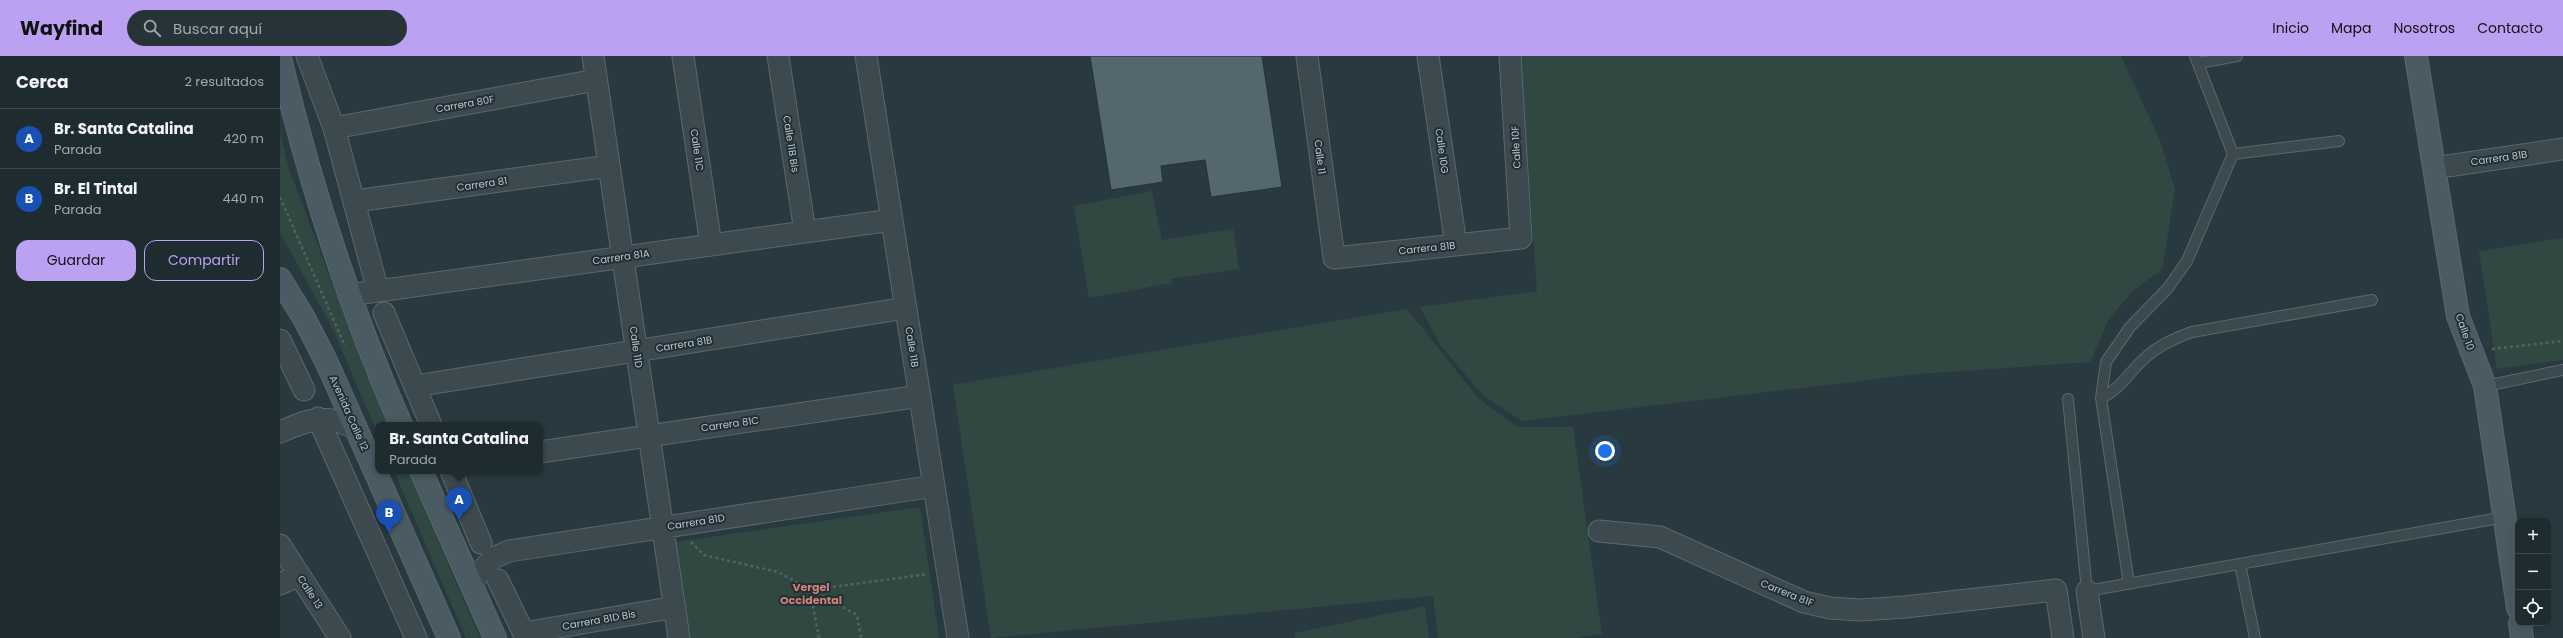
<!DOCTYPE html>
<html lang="es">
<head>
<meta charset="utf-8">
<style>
	:root { --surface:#1e2c30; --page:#263438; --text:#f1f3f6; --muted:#a1a7ab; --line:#3c484c; --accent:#bca0f2 }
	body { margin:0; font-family:Poppins,sans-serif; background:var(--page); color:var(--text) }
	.controls { position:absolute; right:12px; bottom:12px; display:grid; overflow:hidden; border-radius:8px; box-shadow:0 4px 16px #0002 }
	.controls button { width:36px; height:36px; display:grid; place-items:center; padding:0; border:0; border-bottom:1px solid var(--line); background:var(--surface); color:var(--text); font:20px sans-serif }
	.you { position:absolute; left:1325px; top:395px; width:14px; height:14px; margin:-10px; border:3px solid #fff; border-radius:50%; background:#1a73e8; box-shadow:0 0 0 6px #1a73e833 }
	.badge { display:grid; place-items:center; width:26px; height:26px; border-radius:50%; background:var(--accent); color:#fff; font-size:13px; font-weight:700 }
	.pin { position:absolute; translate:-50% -33px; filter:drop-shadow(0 1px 2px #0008) }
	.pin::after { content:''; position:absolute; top:21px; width:14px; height:12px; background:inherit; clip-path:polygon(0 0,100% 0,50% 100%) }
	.popup { position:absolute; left:95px; top:366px; width:168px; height:52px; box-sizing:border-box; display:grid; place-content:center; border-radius:8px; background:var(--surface); filter:drop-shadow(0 1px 3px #0005); font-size:13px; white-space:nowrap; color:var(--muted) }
	.popup b { font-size:15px; color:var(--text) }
	.popup::after { content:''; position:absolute; left:50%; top:100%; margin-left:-8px; border:8px solid transparent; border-top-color:var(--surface) }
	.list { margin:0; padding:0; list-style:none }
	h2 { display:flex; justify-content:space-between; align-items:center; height:52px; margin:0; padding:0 16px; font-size:17px }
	h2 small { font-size:13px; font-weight:400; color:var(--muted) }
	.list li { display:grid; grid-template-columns:26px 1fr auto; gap:12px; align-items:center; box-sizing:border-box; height:60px; padding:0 16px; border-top:1px solid var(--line) }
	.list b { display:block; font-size:15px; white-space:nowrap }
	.list p { margin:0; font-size:13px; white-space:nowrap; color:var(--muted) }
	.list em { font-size:13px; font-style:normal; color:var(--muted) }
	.actions { display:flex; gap:8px; padding:12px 16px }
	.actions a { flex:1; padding:9px 0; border:1px solid var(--accent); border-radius:12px; text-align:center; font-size:14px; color:var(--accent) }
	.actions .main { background:var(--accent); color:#111 }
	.icon { flex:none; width:22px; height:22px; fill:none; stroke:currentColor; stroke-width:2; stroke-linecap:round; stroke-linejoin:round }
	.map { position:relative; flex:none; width:2283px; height:582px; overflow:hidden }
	header { display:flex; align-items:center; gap:24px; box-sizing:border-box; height:56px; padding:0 20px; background:var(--accent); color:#111 }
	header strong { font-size:19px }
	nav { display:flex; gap:22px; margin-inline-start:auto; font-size:14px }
	.search { width:280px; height:36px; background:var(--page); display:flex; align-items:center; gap:10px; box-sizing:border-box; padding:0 14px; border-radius:22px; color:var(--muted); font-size:15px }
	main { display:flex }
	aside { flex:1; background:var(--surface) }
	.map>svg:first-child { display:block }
</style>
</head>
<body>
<header>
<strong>Wayfind</strong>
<div class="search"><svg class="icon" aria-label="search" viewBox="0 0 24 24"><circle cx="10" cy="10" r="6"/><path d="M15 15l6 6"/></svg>Buscar aquí</div>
<nav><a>Inicio</a><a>Mapa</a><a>Nosotros</a><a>Contacto</a></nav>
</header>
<main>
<aside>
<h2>Cerca<small>2 resultados</small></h2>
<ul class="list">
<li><span class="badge" style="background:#1a4fb4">A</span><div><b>Br. Santa Catalina</b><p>Parada</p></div><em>420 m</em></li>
<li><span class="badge" style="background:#1a4fb4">B</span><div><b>Br. El Tintal</b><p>Parada</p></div><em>440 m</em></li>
</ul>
<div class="actions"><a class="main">Guardar</a><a>Compartir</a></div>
</aside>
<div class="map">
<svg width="2283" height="582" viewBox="0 0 2283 582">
	<rect width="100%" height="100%" fill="#283a40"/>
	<!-- green -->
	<path fill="#304841" d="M1240 0H1841L1881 87 1895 134 1882 213 1853 235 1829 263 1810 306 1639 318 1242 365 1204 340 1161 290 1140 251 1257 235Z
		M0 77 9 113 87 319 108 369H98V378L52 272 0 176Z
		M872 135 882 184 953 173 959 213 891 223 892 227 809 242 794 150Z
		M2283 182V304L2217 313 2199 195Z
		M1127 253 1199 343 1237 371H1293L1322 578 1295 582H1158L1153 540 711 582 673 329Z
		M114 415H128L200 582H186Z
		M640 451 659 582H409L395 486Z
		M1145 550 1149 582H1015V577Z"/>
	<!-- building -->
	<path fill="#53676d" stroke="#233238" d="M810 0H982L1002 131 931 141 925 104 881 110 883 126 831 134Z"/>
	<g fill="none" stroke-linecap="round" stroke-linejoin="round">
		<defs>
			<path id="lane" d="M1915 0 1953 98
				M1919 7 1957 0
				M2205 330 2283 314
				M1821 342C1840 334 1849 316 1864 303 1877 290 1895 282 1912 276L2092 244
				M1788 343 1807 535 2225 461
				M1960 508 1975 582
				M1849 528 1821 342 1826 306 1850 271 1888 232 1907 205 1953 98 2059 85"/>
			<path id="street" d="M27 0 54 72 98 235
				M313 0 399 582
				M403 0 431 189
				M498 0 525 176
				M586 0 678 582
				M1027 0 1054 202 1241 182 1230 0
				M1148 0 1176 189
				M54 72 316 24
				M2154 112 2283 93
				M75 145 329 110
				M69 239 612 164
				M104 257 151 369
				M0 284 24 334
				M135 330 626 252
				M38 362 136 582
				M0 376C30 363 44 357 75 372
				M260 396 640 340
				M171 415 201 487
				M1319 475 1380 481 1524 546 1550 552 1581 554 1625 551 1776 534 1783 582
				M0 489 60 582
				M218 524 246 582
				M191 527 213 502 229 495 654 430
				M0 528 19 519
				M1807 535 1814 582
				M244 577 395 551"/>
			<path id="secondary" d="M2136 0 2178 260 2205 330 2238 552
				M0 2C30 129 69 250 121 369
				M0 223 24 262 47 307 169 582
				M141 415 215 582
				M2240 567 2242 582"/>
		</defs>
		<!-- lane casing -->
		<use href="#lane" stroke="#5a686d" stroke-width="12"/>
		<!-- street casing -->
		<use href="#street" stroke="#5a686d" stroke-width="23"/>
		<!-- secondary casing -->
		<use href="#secondary" stroke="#5a686d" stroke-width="24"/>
		<!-- path -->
		<path stroke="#4f6460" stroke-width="2.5" stroke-dasharray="3 3" stroke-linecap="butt" d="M0 141 65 290
			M2212 293 2283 285
			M411 486 424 499 498 516 577 559 581 582
			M539 582 530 534 648 518"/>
		<!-- lane -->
		<use href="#lane" stroke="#3c4a50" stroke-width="10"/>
		<!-- street -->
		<use href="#street" stroke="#3c4a50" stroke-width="21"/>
		<!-- secondary -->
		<use href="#secondary" stroke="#4a5b63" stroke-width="22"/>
	</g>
	<g text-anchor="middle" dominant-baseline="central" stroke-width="4" stroke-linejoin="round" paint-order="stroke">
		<!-- street labels -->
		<g font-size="10" fill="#b9c5ca" stroke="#213036">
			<text transform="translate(185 48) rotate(-10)">Carrera 80F</text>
			<text transform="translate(511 88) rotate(81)">Calle 11B Bis</text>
			<text transform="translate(1236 91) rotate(-93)">Calle 10F</text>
			<text transform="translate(417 94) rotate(82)">Calle 11C</text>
			<text transform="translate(1162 95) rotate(82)">Calle 10G</text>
			<text transform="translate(1040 101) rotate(83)">Calle 11</text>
			<text transform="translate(2219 102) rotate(-8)">Carrera 81B</text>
			<text transform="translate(202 128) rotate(-8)">Carrera 81</text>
			<text transform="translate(1147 192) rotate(-6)">Carrera 81B</text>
			<text transform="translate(341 201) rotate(-8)">Carrera 81A</text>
			<text transform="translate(2185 276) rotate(71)">Calle 10</text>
			<text transform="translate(404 288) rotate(-9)">Carrera 81B</text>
			<text transform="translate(356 291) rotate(82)">Calle 11D</text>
			<text transform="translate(632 291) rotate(81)">Calle 11B</text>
			<text transform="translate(69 357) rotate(66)">Avenida Calle 12</text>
			<text transform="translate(450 368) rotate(-8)">Carrera 81C</text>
			<text transform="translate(416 466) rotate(-9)">Carrera 81D</text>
			<text transform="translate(30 536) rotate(57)">Calle 13</text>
			<text transform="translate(1507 537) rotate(22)">Carrera 81F</text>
			<text transform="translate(319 564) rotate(-10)">Carrera 81D Bis</text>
		</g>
		<!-- neighbourhood labels -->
		<g font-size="11" font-weight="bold" fill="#d28275" stroke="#213036">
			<text x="531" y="531">Vergel<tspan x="531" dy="13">Occidental</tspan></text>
		</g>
	</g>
</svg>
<div class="controls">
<button>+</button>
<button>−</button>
<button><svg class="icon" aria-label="locate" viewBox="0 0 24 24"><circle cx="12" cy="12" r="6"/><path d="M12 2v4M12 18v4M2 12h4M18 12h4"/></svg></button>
</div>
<div class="you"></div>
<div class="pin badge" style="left:179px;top:464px;background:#1a4fb4">A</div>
<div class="popup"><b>Br. Santa Catalina</b>Parada</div>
<div class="pin badge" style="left:109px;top:477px;background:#1a4fb4">B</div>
</div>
</main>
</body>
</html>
